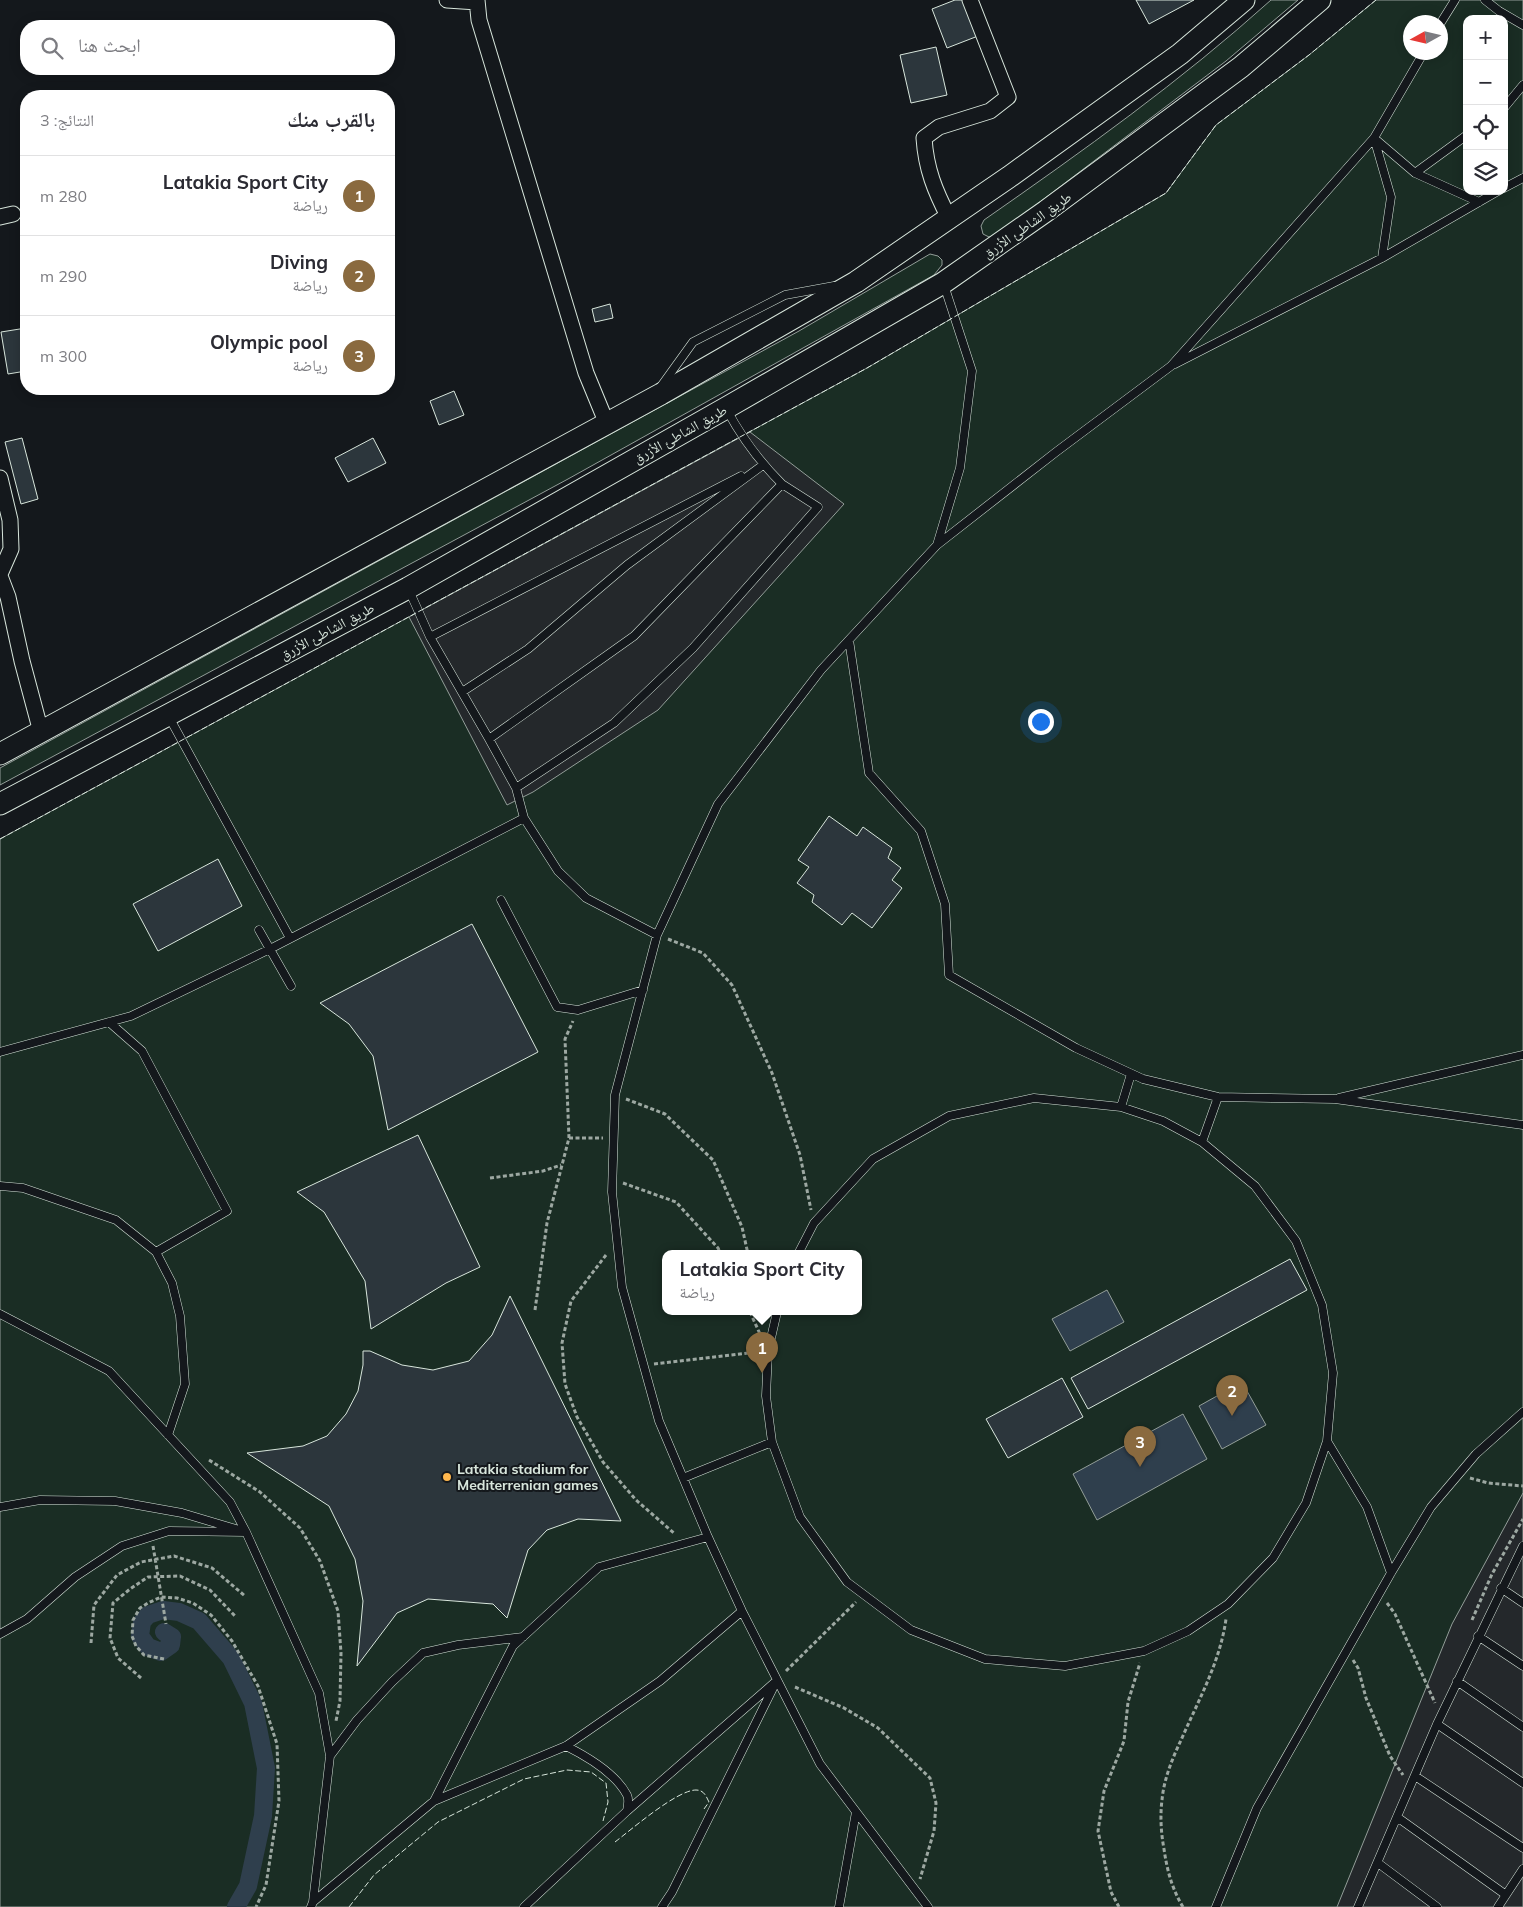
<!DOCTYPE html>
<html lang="ar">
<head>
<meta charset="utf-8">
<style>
	:root { --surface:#fff; --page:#f2f2f3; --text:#2b2b33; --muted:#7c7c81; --line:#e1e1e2; --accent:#8a6a3f }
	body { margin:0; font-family:Mulish,"Noto Naskh Arabic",sans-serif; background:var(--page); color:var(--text); direction:rtl }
	.controls { position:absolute; right:15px; top:15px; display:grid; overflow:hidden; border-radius:10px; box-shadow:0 2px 12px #0003 }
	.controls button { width:45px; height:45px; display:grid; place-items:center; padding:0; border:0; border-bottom:1px solid var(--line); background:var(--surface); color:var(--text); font:25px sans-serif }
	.compass { position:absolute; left:1403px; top:15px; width:45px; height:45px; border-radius:50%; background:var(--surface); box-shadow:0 2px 12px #0003; rotate:262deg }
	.you { position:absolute; left:1040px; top:721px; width:18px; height:18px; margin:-12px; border:4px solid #fff; border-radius:50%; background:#1a73e8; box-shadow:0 0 0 8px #1a73e833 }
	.badge { display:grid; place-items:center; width:32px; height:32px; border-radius:50%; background:var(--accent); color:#fff; font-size:16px; font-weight:700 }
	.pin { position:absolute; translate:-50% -41px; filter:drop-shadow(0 1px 2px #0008) }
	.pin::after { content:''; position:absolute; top:26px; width:18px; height:15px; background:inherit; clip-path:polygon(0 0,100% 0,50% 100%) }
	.popup { position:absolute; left:662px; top:1250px; width:200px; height:65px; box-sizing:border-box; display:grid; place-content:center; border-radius:10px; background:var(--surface); filter:drop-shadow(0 1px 4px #0005); font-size:16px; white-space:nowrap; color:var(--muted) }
	.popup b { font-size:19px; color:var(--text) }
	.popup::after { content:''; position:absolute; left:50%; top:100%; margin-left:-10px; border:10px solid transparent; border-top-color:var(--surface) }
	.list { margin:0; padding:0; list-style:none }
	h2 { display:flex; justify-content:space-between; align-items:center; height:65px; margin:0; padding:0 20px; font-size:21px }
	h2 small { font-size:16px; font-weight:400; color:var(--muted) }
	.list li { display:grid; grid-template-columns:32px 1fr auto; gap:15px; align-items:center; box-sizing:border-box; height:80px; padding:0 20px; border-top:1px solid var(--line) }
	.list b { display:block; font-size:19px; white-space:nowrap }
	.list p { margin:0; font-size:16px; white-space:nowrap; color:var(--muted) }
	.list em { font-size:16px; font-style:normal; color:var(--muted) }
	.icon { flex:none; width:28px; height:28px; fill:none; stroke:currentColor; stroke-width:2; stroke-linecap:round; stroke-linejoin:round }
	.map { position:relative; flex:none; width:1523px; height:1907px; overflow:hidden; direction:ltr }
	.search { position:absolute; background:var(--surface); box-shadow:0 2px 12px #0003; left:20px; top:20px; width:375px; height:55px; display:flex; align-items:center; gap:12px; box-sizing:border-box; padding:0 18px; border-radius:20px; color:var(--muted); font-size:19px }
	.panel { position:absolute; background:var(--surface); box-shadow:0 2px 12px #0003; left:20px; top:90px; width:375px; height:305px; border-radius:20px; direction:rtl }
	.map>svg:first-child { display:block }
</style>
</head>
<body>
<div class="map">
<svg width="1523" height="1907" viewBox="0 0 1523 1907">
	<rect width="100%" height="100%" fill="#14181c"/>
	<!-- green -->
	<path fill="#1a2d24" stroke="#939e99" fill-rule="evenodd" d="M1271 0H1298L1226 61 995 236 989 237 983 234 981 226 984 220C1083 151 1181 81 1271 0Z
		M1376 0H1523V1907H0V839L867 368 1166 193 1216 125 1309 55ZM1467 19H1504V191H1467ZM1410 22H1440V52H1410ZM666 1254H858V1312H666Z
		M930 254 938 256 942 260V265L934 275 568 479 0 785V768L799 331Z"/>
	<!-- parking -->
	<path fill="#24282b" stroke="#939e99" d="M750 432 844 504 658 710 533 792 507 805 409 617Z
		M1523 1493V1907H1337L1452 1624Z"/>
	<!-- water -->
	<path fill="#2f3f4d" stroke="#939e99" d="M1107 1290 1124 1322 1070 1351 1052 1319Z
		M1242 1382 1266 1425 1222 1449 1199 1406Z
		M1183 1414 1207 1459 1097 1520 1073 1474Z"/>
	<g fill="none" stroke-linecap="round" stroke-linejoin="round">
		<!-- canal -->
		<path stroke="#2f3f4d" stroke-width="18" d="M164 1632 172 1637 171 1645 161 1652 148 1647 140 1636 142 1622 148 1615 163 1610 179 1612 199 1621 231 1658 253 1703 266 1768 263 1816 248 1886 236 1907"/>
	</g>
	<!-- building -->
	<path fill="#2c363c" stroke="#d8e6dc" d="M955 0H965L978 36 947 48 932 9Z
		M1136 0H1194L1149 24Z
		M936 47 947 95 911 103 900 55Z
		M610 304 613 318 595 322 592 309Z
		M26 328V371L8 374 1 332Z
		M454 391 464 415 439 425 430 401Z
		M22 438 38 499 21 504 5 442Z
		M373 438 386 463 348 482 335 458Z
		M829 816 857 836 863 827 892 848 888 858 901 868 892 880 902 888 872 928 852 913 842 925 812 902 814 895 797 883 809 867 798 860Z
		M218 859 242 906 158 951 133 904Z
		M472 924 538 1052 388 1130 373 1056 349 1024 320 1003Z
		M418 1135 480 1267 446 1283 371 1329 365 1281 324 1212 297 1192Z
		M1290 1259 1307 1290 1088 1409 1071 1378Z
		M510 1296 621 1521 578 1519 547 1530 528 1550 507 1618 493 1604 428 1599 397 1613 357 1666 363 1601 355 1559 329 1506 247 1453 303 1446 327 1436 346 1414 358 1391 363 1365V1351H370L402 1365 433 1370 469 1361 492 1335Z
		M1062 1378 1083 1417 1008 1458 986 1419Z"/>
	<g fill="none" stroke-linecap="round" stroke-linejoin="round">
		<defs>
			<path id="lane" d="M1485 0 1499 11 1523 25
				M1440 24 1455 0
				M1504 108 1523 85
				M1374 138 1415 173 1479 202
				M1374 138 1391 197 1382 258
				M1415 173 1467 135
				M1504 188 1523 178
				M1175 364 1382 258 1498 191
				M662 385 693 342 785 295 834 286
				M937 545 960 468 972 371 944 285
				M408 588 430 637 489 739 634 636 782 484C759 461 742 438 727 410
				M430 637 741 476
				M849 640 869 773 921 831 945 904 949 975 1076 1048 1143 1079 1218 1097 1335 1099 1523 1125
				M462 692 528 649 627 565 763 465
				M169 717 290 938
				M516 788 614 723 693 648 818 507 782 484
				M524 818 558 871 586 898 657 935
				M501 900 557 1007 578 1010 643 990
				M259 930 291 986
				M109 1022 142 1051 227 1211 156 1252
				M0 1052 131 1016 270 949 524 818 516 788 489 739
				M1339 1098 1523 1055
				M1121 1107 1131 1074
				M1202 1142 1218 1097
				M0 1186 23 1188 116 1220 156 1252 172 1283 180 1316 185 1384 168 1435
				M777 1312 768 1351 766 1396 772 1442 800 1517 847 1582 911 1630 985 1659 1065 1666 1144 1651 1188 1631 1228 1604 1273 1558 1306 1503 1327 1441 1333 1373 1322 1305 1296 1241 1255 1186 1202 1142 1163 1121 1121 1107 1034 1098 949 1116 873 1159 814 1223 798 1254
				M0 1314 109 1371 230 1502 246 1532 319 1693 330 1756 313 1902 311 1907
				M1327 1441 1367 1507 1391 1573
				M683 1478 772 1442
				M0 1507 40 1500 115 1501 182 1513 236 1529
				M1501 1588 1523 1603
				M0 1634 27 1619 75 1577 122 1546 169 1531 246 1532
				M1478 1636 1523 1666
				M1457 1681 1523 1727
				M1437 1724 1523 1783
				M330 1756 357 1720 392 1682 423 1653 458 1645 523 1637
				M1415 1776 1523 1848
				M434 1801 513 1646 599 1567 708 1537
				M627 1811 774 1683
				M1397 1817 1506 1895
				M1378 1863 1437 1907
				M313 1902 434 1801 566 1746 660 1681 742 1611
				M524 1907 627 1811C628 1806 629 1799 627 1795 616 1774 586 1756 566 1746
				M662 1907 672 1892 777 1680
				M839 1907 856 1812
				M928 1907 820 1764 742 1611 708 1537 659 1421 622 1287 612 1192 615 1095 657 935 718 804 821 670 937 545 1056 452 1171 366 1374 138 1424 52
				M1216 1907 1257 1808 1391 1573 1431 1507 1476 1454 1523 1412
				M1358 1907 1437 1724 1523 1546
				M1498 1907 1523 1869"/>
			<path id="street" d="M447 0 477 2
				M477 0 479 20 586 373 607 424
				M0 217 13 214
				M949 218C935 191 926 169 924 138L939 127 990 111 1008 97 970 0
				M0 478 10 520 11 549 0 574
				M0 576 8 597 22 661 41 732"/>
			<path id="secondary" d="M0 754 661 394 856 282 1009 177 1180 54 1244 0
				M0 804 408 588 726 408 943 283 1046 211 1241 67 1320 0"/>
		</defs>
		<!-- lane casing -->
		<use href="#lane" stroke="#d8e6dc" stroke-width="9"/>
		<!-- street casing -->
		<use href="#street" stroke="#d8e6dc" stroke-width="17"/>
		<!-- secondary casing -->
		<use href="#secondary" stroke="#d8e6dc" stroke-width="23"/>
		<!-- path -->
		<path stroke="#9da8a2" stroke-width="3" stroke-dasharray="4 2.5" stroke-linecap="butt" d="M668 939 703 953 732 985 772 1073 800 1155 811 1210
			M626 1099 665 1114 713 1160 742 1227 748 1254
			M569 1138H603
			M490 1178 543 1171 561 1165
			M623 1183 676 1202 718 1248 721 1254
			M606 1255 571 1301 562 1343 565 1384 577 1417 603 1462 636 1500 675 1534
			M535 1310 547 1223 569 1138 565 1039 573 1021
			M750 1312 760 1334
			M760 1312 762 1323
			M654 1364 757 1352
			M209 1460 260 1492 300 1528 320 1561 338 1611 341 1653 340 1701 336 1721
			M1470 1478 1488 1483 1523 1486
			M153 1546 166 1624
			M1387 1603 1395 1614 1435 1703
			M1472 1620 1492 1574 1523 1519
			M91 1643 94 1605 117 1575 141 1562 174 1556 212 1568 245 1596
			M164 1659 144 1655 136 1646 132 1636 133 1620 140 1608 148 1603 161 1597 177 1598 193 1603 211 1615 232 1641 258 1686 277 1744 279 1801 266 1885 256 1907
			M1353 1660 1358 1668 1366 1698 1390 1756 1403 1775
			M786 1671 856 1602
			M141 1678 118 1658 110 1638 113 1603 130 1589 148 1577 180 1576 210 1590 235 1616
			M795 1687 844 1708 878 1728 930 1778 936 1803 934 1831 920 1879
			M1119 1907 1111 1892 1098 1831 1104 1791 1124 1741 1128 1702 1140 1663
			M1183 1907C1172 1889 1167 1870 1164 1849 1161 1833 1160 1816 1162 1800 1164 1778 1173 1757 1182 1738 1199 1699 1220 1662 1226 1619"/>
		<!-- lane -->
		<use href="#lane" stroke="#14181c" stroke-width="8"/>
		<!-- street -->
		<use href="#street" stroke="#14181c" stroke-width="15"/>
		<!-- secondary -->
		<use href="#secondary" stroke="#14181c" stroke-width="21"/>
		<!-- fence -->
		<path stroke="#d8e6dc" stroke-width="1" stroke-dasharray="6 2.5" stroke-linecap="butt" d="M0 839 867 368 1166 193 1216 125 1309 55 1376 0
			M615 1842C632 1829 677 1790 696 1790 704 1790 706 1796 709 1802L704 1809
			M349 1907 374 1875 438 1822 524 1779 567 1770 591 1772 606 1783 608 1802 603 1821"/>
	</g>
	<!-- markers -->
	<circle fill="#ffb74d" stroke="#14181c" stroke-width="2" cx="447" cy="1477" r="5"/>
	<g text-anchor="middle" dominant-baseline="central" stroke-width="4" stroke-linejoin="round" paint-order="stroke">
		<!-- street labels -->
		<g font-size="14" fill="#d8e6dc" stroke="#14181c">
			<text transform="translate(1027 225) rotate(-35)">طريق الشاطئ الأزرق</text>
			<text transform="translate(680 434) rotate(-29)">طريق الشاطئ الأزرق</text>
			<text transform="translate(327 631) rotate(-28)">طريق الشاطئ الأزرق</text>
		</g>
		<!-- poi labels -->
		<g font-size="14" font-weight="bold" fill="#d8e6dc" stroke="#14181c" text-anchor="start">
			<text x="457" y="1469">Latakia stadium for<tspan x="457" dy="16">Mediterrenian games</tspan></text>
		</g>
	</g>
</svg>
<div class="controls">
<button>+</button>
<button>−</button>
<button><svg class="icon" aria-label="locate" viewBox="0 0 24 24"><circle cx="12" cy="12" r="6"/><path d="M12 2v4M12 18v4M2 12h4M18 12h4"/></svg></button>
<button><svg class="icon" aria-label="layers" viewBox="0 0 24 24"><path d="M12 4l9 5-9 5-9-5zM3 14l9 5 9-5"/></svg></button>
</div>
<svg class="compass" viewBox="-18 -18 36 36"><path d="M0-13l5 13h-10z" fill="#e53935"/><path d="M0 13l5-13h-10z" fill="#7c7c81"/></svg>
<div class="you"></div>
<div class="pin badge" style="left:762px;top:1373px">1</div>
<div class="popup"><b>Latakia Sport City</b>رياضة</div>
<div class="pin badge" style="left:1232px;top:1416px">2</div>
<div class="pin badge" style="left:1140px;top:1467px">3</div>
<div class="search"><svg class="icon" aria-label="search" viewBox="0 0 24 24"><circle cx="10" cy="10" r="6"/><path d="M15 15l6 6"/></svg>ابحث هنا</div>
<section class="panel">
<h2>بالقرب منك<small>النتائج: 3</small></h2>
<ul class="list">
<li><span class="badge">1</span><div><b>Latakia Sport City</b><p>رياضة</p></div><em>280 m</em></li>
<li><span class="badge">2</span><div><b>Diving</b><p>رياضة</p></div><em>290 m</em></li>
<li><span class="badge">3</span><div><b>Olympic pool</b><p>رياضة</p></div><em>300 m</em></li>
</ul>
</section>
</div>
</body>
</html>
